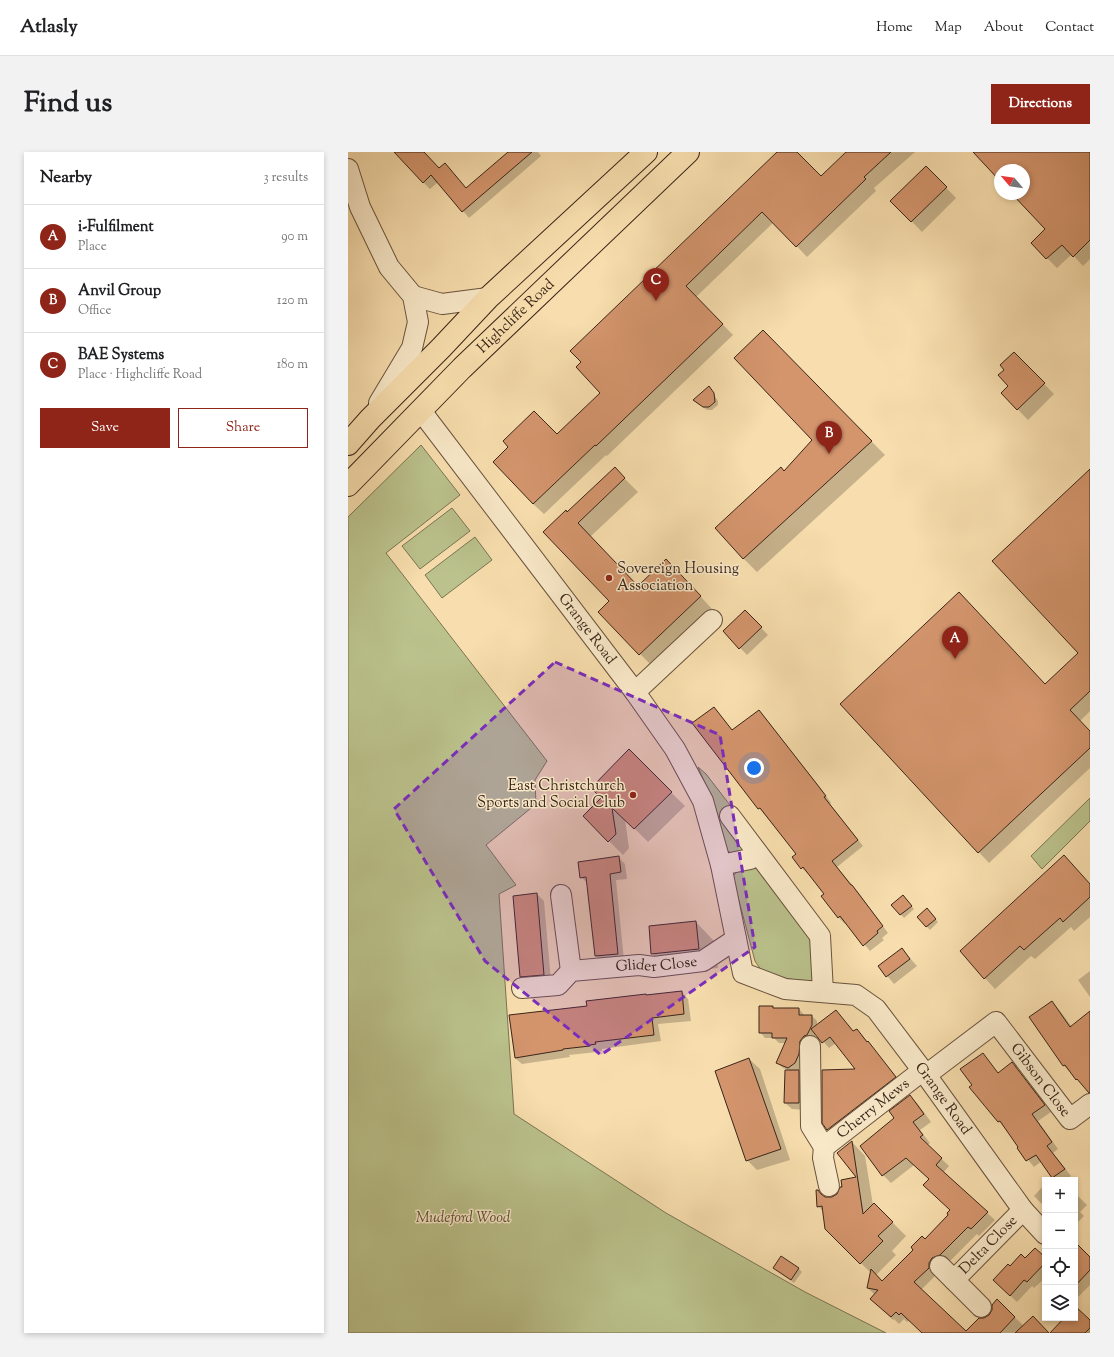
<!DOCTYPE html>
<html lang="en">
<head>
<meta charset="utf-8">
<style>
	:root { --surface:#fff; --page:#f2f2f2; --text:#202124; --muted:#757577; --line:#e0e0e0; --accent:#8f2418 }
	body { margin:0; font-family:"Sorts Mill Goudy",serif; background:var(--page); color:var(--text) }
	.controls { position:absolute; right:12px; bottom:12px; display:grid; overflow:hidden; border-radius:0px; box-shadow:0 2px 6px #0003 }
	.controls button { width:36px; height:36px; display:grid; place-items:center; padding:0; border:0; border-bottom:1px solid var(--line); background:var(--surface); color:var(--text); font:20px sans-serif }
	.compass { position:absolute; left:646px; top:12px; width:36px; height:36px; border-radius:50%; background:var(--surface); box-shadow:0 2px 6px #0003; rotate:299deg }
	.you { position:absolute; left:406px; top:616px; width:14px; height:14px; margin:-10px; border:3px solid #fff; border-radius:50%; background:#1a73e8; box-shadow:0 0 0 6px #1a73e833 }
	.badge { display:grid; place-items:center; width:26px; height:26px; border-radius:50%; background:var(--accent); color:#fff; font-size:13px; font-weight:700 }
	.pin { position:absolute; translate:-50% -33px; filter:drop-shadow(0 1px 2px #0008) }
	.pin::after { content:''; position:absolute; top:21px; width:14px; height:12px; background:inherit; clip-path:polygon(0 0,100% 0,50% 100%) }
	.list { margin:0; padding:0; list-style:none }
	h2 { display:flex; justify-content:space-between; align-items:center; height:52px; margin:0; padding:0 16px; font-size:17px }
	h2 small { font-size:13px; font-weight:400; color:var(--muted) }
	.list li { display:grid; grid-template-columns:26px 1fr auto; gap:12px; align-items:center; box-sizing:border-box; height:64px; padding:0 16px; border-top:1px solid var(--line) }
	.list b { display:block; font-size:15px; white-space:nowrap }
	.list p { margin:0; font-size:13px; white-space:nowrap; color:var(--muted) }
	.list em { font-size:13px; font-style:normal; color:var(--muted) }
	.actions { display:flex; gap:8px; padding:12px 16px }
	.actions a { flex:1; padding:9px 0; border:1px solid var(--accent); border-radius:0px; text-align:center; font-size:14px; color:var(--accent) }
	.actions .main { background:var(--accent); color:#fff }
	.icon { flex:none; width:22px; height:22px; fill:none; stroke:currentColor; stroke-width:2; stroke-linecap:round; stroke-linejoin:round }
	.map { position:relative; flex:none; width:742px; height:1181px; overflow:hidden; border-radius:0px }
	header { display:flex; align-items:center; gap:24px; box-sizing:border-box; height:56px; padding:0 20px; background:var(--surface); border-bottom:1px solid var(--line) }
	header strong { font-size:19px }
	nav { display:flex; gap:22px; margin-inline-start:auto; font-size:14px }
	.intro { display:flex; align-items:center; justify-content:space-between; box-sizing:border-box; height:96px; padding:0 24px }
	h1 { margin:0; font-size:28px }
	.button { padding:10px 18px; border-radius:0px; background:var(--accent); color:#fff; font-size:14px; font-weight:700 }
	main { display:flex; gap:24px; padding:0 24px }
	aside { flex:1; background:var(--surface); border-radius:0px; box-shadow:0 2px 6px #0003 }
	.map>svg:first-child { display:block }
</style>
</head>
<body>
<header>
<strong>Atlasly</strong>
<nav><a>Home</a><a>Map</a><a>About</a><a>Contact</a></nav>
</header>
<div class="intro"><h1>Find us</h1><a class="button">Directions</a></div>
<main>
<aside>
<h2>Nearby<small>3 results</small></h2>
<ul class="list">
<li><span class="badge">A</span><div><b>i-Fulfilment</b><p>Place</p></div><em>90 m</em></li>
<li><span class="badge">B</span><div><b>Anvil Group</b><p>Office</p></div><em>120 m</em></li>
<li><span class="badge">C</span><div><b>BAE Systems</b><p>Place · Highcliffe Road</p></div><em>180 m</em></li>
</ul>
<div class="actions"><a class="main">Save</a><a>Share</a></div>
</aside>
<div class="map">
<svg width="742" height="1181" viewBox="0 0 742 1181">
	<rect width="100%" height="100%" fill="#f8deae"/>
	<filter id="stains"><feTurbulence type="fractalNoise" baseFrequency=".005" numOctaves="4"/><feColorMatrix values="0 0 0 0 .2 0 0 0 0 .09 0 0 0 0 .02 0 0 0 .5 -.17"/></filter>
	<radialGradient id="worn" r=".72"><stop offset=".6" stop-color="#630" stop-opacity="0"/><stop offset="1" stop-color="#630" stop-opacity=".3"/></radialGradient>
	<!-- green -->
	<path fill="#bbc28c" stroke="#7a7452" d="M73 293 112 343 38 401 199 609 187 628 188 652 138 693 168 733 151 742 166 962 318 1061 457 1140 538 1181H0V365Z
		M104 356 122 379 72 417 54 394Z
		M127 385 144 408 94 446 77 423Z
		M350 615 358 622 385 657 397 697 386 702 379 699 362 643Z
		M742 646V669L694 717 683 704Z
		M403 714 414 719 462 782 465 829C452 829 426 826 415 819 412 817 409 812 407 809L386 730 385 724 390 719Z"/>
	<!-- shadow -->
	<path fill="#0003" d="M58 0H76L91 17 118 37 160 1 159 0H190L193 4 121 66 90 30 82 37 75 30Z
		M430 0H448L473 25 499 0H567L526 36 528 39 459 105 426 70 348 145 385 183 259 304 258 303 196 362 185 352 209 284 253 241Z
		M626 0H742V107L735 114 724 102 709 116 684 91 699 77 665 42H676V18H652V28Z
		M578 15 608 46 574 80 544 49Z
		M415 180 537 303 409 420 395 406 466 288Z
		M666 201 706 242 680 268 654 241 662 234 658 218Z
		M361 235 370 249V253L364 258H359L346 249Z
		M267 317 290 340 242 385 290 435 331 421 365 458 305 515 251 460 262 449 219 361Z
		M742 319V559L732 569 742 580V616L641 711 493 552 697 533 731 501Z
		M397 459 420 483 399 503 376 479Z
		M366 556 385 579 417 566 474 638 483 651 482 652 515 694 489 715 510 740 540 781 534 786 536 788 522 799 498 771 497 772 491 766 475 744 477 742 461 721 460 722 454 716 445 705 449 702 411 656Z
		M281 599 337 654 300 690 277 667 281 696 275 703 236 664 255 646Z
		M270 705 277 712 279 727 268 728 276 808 254 811 248 804 240 732 233 725Z
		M742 732V765L726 779 723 775 687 807 683 804 647 837 613 800Z
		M189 742 196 749 203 829 180 831 173 824Z
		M558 748 566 757 556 766 545 753Z
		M582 761 590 770 582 778 570 765Z
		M348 770 367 790 370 816 324 821 304 802Z
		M554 797 569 814 546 832 531 814Z
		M742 819V845L730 828Z
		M334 840 340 847 343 869 310 872 313 889 254 897V899H249V900L221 903 222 905 174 912 167 906 240 855 298 843 299 844Z
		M703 850 712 859 724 875 742 860V940L716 914 683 865Z
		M425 855 426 857H451L457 864H464L469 869V874L488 859 506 880 509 878 515 884 553 931 486 983 475 970 509 918 488 891 481 896 468 881 452 917 450 919 457 926 458 958 444 957 437 951 442 919 435 916 429 911 438 891H431L426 886H417L412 880Z
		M634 902 651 922 664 911 670 918 703 960 690 969 710 997 705 1001 723 1024 717 1028H700L704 1024 694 1009 686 1015 670 996 672 995 623 935 625 933Z
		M401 907 412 917 442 1008 409 1018 399 1008Z
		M562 944 570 952 583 970 572 978 582 991 579 993 601 1014 595 1021 647 1068 631 1084 629 1082 573 1138 618 1181H575L562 1168 559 1170 556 1167 551 1172 546 1167 545 1168 523 1147 527 1143 520 1136 523 1121 478 1077 476 1060 470 1054V1039L477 1046H484L490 1043 495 1036 494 1028 510 1026 490 1001 504 990 517 1004 525 1053 526 1052 558 1084 544 1099 548 1103 528 1123 535 1130 602 1063 603 1058 582 1027 566 1013 543 1031 535 1023 513 995 547 966Z
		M697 1032V1055L686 1044Z
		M727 1041 739 1053 732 1060 736 1064 727 1073Z
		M727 1103 742 1107V1133L727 1148Z
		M677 1107H697V1126L686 1136 684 1134 669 1150 646 1128 662 1115Z
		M426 1116H450L454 1120 446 1131Z
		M649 1149 676 1174 700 1181H629L637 1167 642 1164Z
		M727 1155 742 1170V1181H703L717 1166H727Z"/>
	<!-- building -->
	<path fill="#d4956d" stroke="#392519" d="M46 0H76L91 16 97 11 118 36 160 0H184L114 60 83 23 75 31Z
		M429 0H449L473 24 498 0H543L516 25 518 27 448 95 414 60 338 134 375 172 248 294 247 293 185 352 145 310 160 295 155 289 186 259 209 282 252 241 228 215 233 210 222 199Z
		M625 0H742V88L725 105 714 93 698 107 683 91 697 77 664 42H676V18H652V29Z
		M578 14 599 35 563 70 542 49Z
		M415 178 524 289 395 407 367 376 433 315 436 319 464 288 386 206Z
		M666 200 697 231 669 258 653 241 660 234 650 223 656 218 652 213Z
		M361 234 366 241 367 250 361 255H355L345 248Z
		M267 315 277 326 230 371 290 434 318 407 353 444 291 503 250 460 261 449 195 380 218 358 219 360Z
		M742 317V539L722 558 742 579V596L630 701 492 552 611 440 697 532 730 501 644 409Z
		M397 458 414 475 391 497 375 479Z
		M366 555 384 578 411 558 468 631 478 644 476 645 510 688 484 709 503 733H504L535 774 529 779 530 781 515 794 492 764 490 766 473 744 476 742 455 715 453 717 444 705 448 702 412 656 410 657 344 571Z
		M281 597 324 640 286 677 264 656 268 682 260 690 235 664 253 646 243 636Z
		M716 703 742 732V745L715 770 712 766 676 798 672 794 636 827 612 799Z
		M271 704 273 720 262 722 270 802 247 804 238 725 232 726 230 710Z
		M189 741 196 823 172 825 165 744Z
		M555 743 564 754 552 763 543 753Z
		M579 756 588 767 578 775 569 765Z
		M348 769 351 797 303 802 301 774Z
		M554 796 562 807 538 825 530 814Z
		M334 839 336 862 304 866 306 883 247 890 248 892 242 893V894L215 897V898L167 906 161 863 239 854 238 849 298 842V843Z
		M704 849 722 875 742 859V941H741L729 927 728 928 717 913 715 914 681 865Z
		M411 854H425V856H451V863H464V873L459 883 456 884 452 889 451 902 447 911 440 916 428 911 439 886H424V881H411Z
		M488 858 505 879 509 877 519 890 520 889 548 925 479 978 474 971V918L507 917 482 885 474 891 463 877Z
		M635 901 650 921 664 910 697 953 684 962 704 990 699 994 717 1017 704 1026 688 1003 678 1009 669 996 670 995 652 969 650 970 621 935 624 933 612 917Z
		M401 906 433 997 398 1009 367 919Z
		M437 918H451V951H436Z
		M562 943 576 962 565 970 575 983 572 985 594 1006 588 1013 640 1060 623 1077 620 1075 592 1103 584 1106 581 1111V1116L566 1130 618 1179 631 1166H636L641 1163 644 1158V1153L649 1147 667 1165 652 1181H574L553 1161 551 1163 548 1160 543 1165 522 1147 530 1138 519 1136 523 1117 534 1129 565 1098 563 1095 574 1084 577 1087 600 1063 599 1061 602 1058 575 1033 581 1027 558 1006 534 1024 512 994 546 966 541 959Z
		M504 989 515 1062 526 1051 545 1070 530 1084 535 1089 512 1112 477 1077 474 1054 469 1055 468 1038H470L473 1042 477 1045H484L489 1042 492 1035H494L493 1028 508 1025 489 1001Z
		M727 1090 742 1105V1118L727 1134Z
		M687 1096 697 1105V1111L679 1130 676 1128 662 1144 645 1128 660 1112 662 1114 673 1102 677 1106Z
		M433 1104 451 1116 443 1128 425 1116Z
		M727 1154 742 1168V1176L737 1181H702L716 1166H727Z
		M685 1164 701 1181H667Z"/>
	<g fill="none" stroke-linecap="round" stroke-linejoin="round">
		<defs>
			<g id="minor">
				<path d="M0 17 12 55 41 115 65 144 70 170 64 196 31 251"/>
				<path d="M65 144 94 152 140 146"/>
				<path id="s1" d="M73 259 287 540 327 597 355 649 373 713 395 821 437 837 508 843 528 857 578 923 675 1058 697 1082"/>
				<path d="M287 540 364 468"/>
				<path d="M382 664 472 784 475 840"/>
				<path d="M373 713 402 707 410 702"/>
				<path d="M213 743 223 819"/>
				<path id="s2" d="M174 836 210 833 223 819 291 813 306 815 355 809 388 787"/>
				<path d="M462 894 463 974 476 995"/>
				<path id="s3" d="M578 923 648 870 722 967 742 952"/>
				<path id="s4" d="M481 1034 475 1006 476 995 574 919"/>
				<path d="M592 1114 633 1155"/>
				<path id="s5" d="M606 1128 675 1058"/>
			</g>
			<g id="primary">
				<path d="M0 292 22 267 93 196 140 146 298 0"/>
				<path id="s6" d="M0 333 114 216 340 0"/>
			</g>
		</defs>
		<!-- minor casing -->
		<use href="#minor" stroke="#69533e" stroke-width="22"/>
		<!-- primary casing -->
		<use href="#primary" stroke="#392519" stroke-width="24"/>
		<!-- minor -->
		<use href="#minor" stroke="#faeaca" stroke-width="20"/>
		<!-- primary -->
		<use href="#primary" stroke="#f8deae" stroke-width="22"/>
	</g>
	<!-- marked area -->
	<path fill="#7b2cbf" fill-opacity="0.2" stroke="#7b2cbf" stroke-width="3" stroke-dasharray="8 5" stroke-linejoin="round" d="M207 510 372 583 407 795 253 903 137 809 46 657Z"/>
	<!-- markers -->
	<g fill="#8f2418" stroke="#faeaca" stroke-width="1.5">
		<circle cx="261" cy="426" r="4"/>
		<circle cx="285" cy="643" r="4"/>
	</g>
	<g text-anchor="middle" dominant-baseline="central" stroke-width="3" stroke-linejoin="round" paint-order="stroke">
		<!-- street labels -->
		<g font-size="15" fill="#392519" stroke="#faeaca">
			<text stroke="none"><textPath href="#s6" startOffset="238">Highcliffe Road</textPath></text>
			<text stroke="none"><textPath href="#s1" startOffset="274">Grange Road</textPath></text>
			<text stroke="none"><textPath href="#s2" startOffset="141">Glider Close</textPath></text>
			<text stroke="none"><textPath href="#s3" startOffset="161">Gibson Close</textPath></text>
			<text stroke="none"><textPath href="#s1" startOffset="911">Grange Road</textPath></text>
			<text stroke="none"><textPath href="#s4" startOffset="102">Cherry Mews</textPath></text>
			<text stroke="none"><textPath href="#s5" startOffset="49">Delta Close</textPath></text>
		</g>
		<!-- poi labels -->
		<g font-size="15" fill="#392519" stroke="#faeaca" text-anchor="start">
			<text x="269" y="417">Sovereign Housing<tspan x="269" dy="17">Association</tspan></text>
			<text x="277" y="634" text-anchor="end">East Christchurch<tspan x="277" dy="17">Sports and Social Club</tspan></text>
		</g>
		<!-- park labels -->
		<g font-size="15" font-style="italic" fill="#5a4c36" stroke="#faeaca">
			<text x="115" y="1066">Mudeford Wood</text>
		</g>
	</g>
	<rect width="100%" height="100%" filter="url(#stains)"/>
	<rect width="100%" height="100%" fill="url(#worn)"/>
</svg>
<div class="controls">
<button>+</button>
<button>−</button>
<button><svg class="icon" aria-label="locate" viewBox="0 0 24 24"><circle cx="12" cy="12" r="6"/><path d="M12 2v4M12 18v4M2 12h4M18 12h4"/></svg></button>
<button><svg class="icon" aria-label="layers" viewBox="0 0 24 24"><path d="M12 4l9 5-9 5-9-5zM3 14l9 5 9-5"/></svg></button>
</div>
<svg class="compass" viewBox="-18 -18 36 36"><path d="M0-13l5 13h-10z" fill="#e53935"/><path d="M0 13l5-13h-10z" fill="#757577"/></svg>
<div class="you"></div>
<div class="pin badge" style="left:607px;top:507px">A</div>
<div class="pin badge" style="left:481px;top:302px">B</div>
<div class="pin badge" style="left:308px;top:149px">C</div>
</div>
</main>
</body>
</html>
